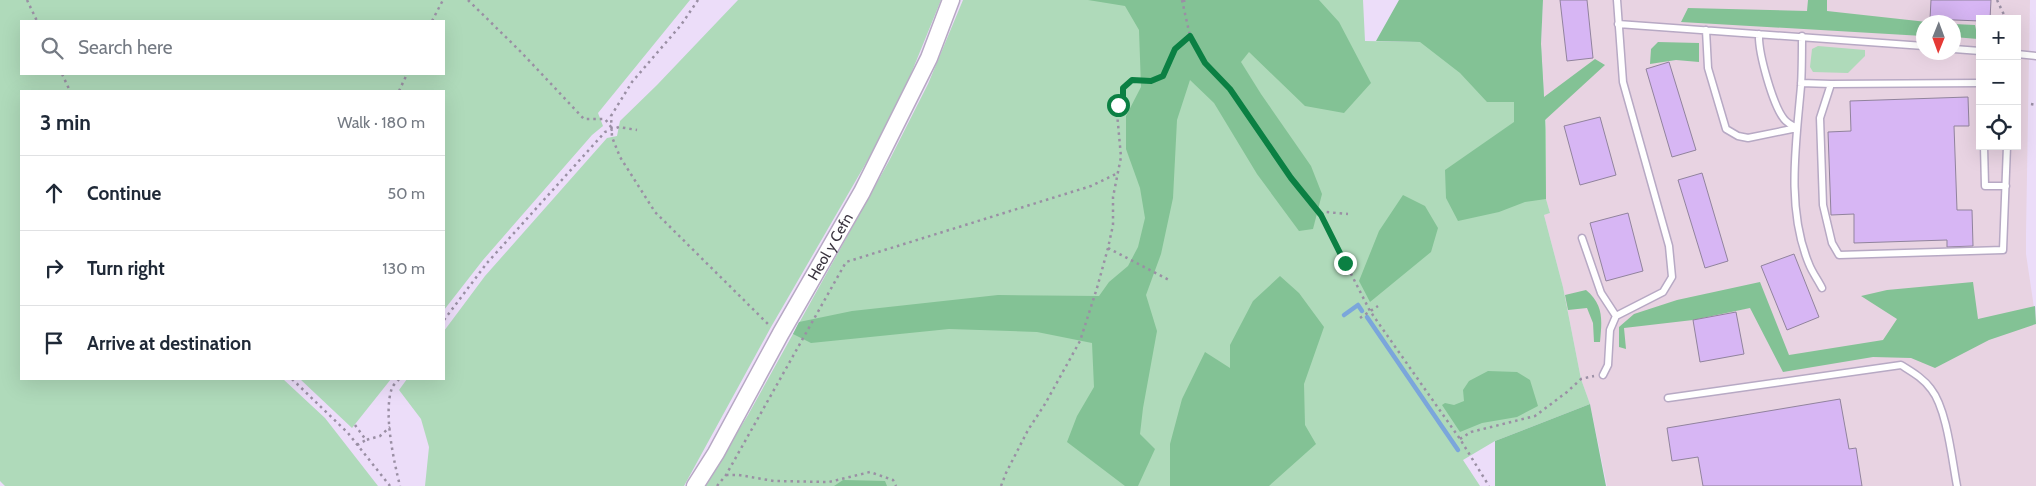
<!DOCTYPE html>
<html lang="en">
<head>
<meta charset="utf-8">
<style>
	:root { --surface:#fff; --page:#f2f2f3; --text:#1f2937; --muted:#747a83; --line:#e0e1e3 }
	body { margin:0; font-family:Cabin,sans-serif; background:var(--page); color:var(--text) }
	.controls { position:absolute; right:15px; top:15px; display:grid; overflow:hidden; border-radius:0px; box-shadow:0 5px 20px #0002 }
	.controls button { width:45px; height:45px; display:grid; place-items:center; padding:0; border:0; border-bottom:1px solid var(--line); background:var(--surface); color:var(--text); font:25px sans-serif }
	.compass { position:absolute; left:1916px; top:15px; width:45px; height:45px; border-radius:50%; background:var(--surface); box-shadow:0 5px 20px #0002; rotate:181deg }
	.stop { position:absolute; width:15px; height:15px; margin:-11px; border:4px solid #0b8043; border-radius:50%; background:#fff }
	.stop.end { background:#0b8043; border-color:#fff; box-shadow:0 1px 5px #0008 }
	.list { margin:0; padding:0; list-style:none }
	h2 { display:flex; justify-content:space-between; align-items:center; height:65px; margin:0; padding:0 20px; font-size:21px }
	h2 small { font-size:16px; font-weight:400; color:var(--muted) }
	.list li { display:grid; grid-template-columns:32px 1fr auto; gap:15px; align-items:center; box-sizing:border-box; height:75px; padding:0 20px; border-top:1px solid var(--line) }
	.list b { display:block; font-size:19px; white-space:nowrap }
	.list em { font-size:16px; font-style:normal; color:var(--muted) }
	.icon { flex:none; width:28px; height:28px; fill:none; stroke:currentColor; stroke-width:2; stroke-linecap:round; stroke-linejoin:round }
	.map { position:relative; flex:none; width:2036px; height:486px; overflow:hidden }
	.search { position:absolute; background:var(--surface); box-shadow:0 5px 20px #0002; left:20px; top:20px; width:425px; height:55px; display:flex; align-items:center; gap:12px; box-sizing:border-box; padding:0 18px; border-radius:0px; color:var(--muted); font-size:19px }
	.panel { position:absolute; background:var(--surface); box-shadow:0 5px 20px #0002; left:20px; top:90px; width:425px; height:290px; border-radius:0px }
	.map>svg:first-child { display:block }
</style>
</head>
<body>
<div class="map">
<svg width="2036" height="486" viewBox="0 0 2036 486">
	<rect width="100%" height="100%" fill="#ecddf9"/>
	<!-- industrial -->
	<path fill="#e8d3e2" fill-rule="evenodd" d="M1543 0H2030L2026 234V254L2036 321V486H1607L1590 404 1581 379 1563 287 1544 215 1550 213 1546 199V129L1541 44ZM1980 19H2017V146H1980ZM1924 22H1954V52H1924Z"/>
	<!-- green -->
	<path fill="#afdaba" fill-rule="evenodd" d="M0 0H690L598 113 603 126 592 135 483 260 444 310V91H21V379H283L325 418 378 486H5L0 481ZM21 21H444V74H21Z
		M738 0H941L904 91 877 144 771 327 684 486H425L429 447 421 419 399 390 407 379H444V331L485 276 607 138 617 136 620 121 657 85Z
		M963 0H1363L1365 41 1541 44 1546 129V199L1550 213 1544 215 1563 287 1581 379 1590 404 1495 441 1463 460 1480 486H704L748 415 889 161 928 84Z
		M1818 46 1865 50V56L1848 73 1813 72 1810 67 1812 49Z
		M300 379H391L352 428Z"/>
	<!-- forest -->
	<path fill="#83c295" d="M1088 0H1319L1339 22 1371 83 1344 113 1305 106 1249 52 1241 62 1261 94 1311 166 1322 194 1313 229 1299 231 1257 174 1214 103 1190 80 1177 120 1173 198 1161 254 1146 295 1157 331 1143 408 1140 434 1155 449 1138 486H1125L1067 442 1077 416 1094 387 1092 343 1037 332 949 329 811 343 793 334 799 322 852 311 998 295 1099 296 1109 282 1128 266 1138 247 1145 218 1140 188 1126 149V116L1141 87 1139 30 1125 6Z
		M1399 0H1543L1541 44 1544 97 1595 59 1605 65 1545 120 1546 199 1525 202 1499 212 1458 221 1446 198 1445 170 1514 122V102H1487L1460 73 1420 42 1376 41Z
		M1808 0H1827V11L1927 22H1924L1923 36 1681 22 1688 8 1807 11Z
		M1954 24 1975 25 1978 39 1954 37Z
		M1658 42 1699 43V62L1676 60 1650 64 1651 49Z
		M1403 195 1425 206 1438 228 1431 252 1370 302 1359 281 1379 231Z
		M1280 276 1299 293 1324 327 1304 384 1305 425 1316 444 1269 486H1170V444L1182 399 1205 352 1230 368V345L1253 301Z
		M1760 282 1789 355 1883 340 1897 319 1861 296 1887 290 1973 282 1978 319 2035 306 2036 324 1989 340 1935 368 1911 358 1873 357 1783 372 1750 308 1693 320 1624 328 1626 349 1619 347V327L1634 314 1677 300Z
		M1586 290C1604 305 1602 320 1600 342H1594L1593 323 1587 308 1568 310 1565 295Z
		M1488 371 1517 372 1530 380 1538 406 1517 417 1482 423 1460 432 1442 405 1445 403 1454 405 1464 401 1463 390 1469 381Z
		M1590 404 1606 486H1495V441Z
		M843 480 885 481 887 486H834Z"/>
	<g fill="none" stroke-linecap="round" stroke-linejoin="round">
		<!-- stream -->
		<path stroke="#7ba6db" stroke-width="4.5" d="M1344 315 1358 305 1362 311
			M1367 317 1458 450"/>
	</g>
	<!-- building -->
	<path fill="#d7b6f4" stroke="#91839d" d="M1560 0H1587L1593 58 1567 61Z
		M1931 0H1991L1990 19H1980V21L1930 19Z
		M1669 62 1696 150 1672 157 1646 69Z
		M1968 97 1969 126H1954L1957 210H1972L1973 246 1947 247V240L1854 243V214L1831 215 1828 132 1851 131 1850 101Z
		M1600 117 1616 175 1580 185 1564 126Z
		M1702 173 1728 261 1705 268 1678 180Z
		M1628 213 1643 271 1606 281 1590 223Z
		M1794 254 1819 317 1787 330 1761 266Z
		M1736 312 1744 354 1700 362 1693 320Z
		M1840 399 1849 449 1856 448 1862 486H1703L1698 457 1672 461 1667 428Z"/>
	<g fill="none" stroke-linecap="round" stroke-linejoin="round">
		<defs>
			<path id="service" d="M1618 24 1924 46
				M1706 30 1708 68 1726 129 1738 136 1748 138 1797 128
				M1759 34C1758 53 1773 105 1784 119 1787 123 1793 126 1797 128
				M1802 36C1802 53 1802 70 1801 86 1796 144 1786 209 1809 264 1812 272 1818 280 1822 288
				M1954 49 1980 51
				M2017 54 2036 56
				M1801 83 1831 84
				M1980 83 1831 84 1820 118 1823 205 1832 243 1839 255 2003 250 2007 146
				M1984 146 1985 186H2006
				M1582 238 1601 293 1616 316
				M1603 375 1608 365 1610 330 1616 316 1663 292 1672 277 1669 246 1623 82 1617 0
				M1668 398 1901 365C1912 372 1923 378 1931 389 1947 409 1952 460 1957 486"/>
			<g id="tertiary">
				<path id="s1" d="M695 486 716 453 781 333 862 192 929 58 951 0"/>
			</g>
		</defs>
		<!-- service casing -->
		<use href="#service" stroke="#b7a9c4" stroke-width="9"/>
		<!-- tertiary casing -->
		<use href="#tertiary" stroke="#b7a9c4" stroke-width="19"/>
		<!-- path -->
		<path stroke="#9a8fa4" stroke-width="2.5" stroke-dasharray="2.5 4" stroke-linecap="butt" d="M27 0 37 21
			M468 0 521 52 584 119H605L611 127
			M698 0 681 25 632 82 611 116 612 137 620 157 655 212 769 325
			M1182 0 1190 36 1205 63 1230 89 1291 178 1321 215 1370 311 1460 439 1489 486
			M1997 0 2006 19
			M1183 1 1188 0
			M432 21 443 0
			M62 74 70 91
			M399 91 407 74
			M2031 104 2036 105
			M1321 215 1326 212 1348 214
			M1108 248 1169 280
			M1360 318 1378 306
			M444 320 487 263 605 132 619 127 637 130
			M292 379 348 433 390 486
			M399 379C397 382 393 385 392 388 383 412 394 462 400 486
			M355 425 366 440 380 436 390 427
			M1460 439 1471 432 1535 416 1567 392 1581 379 1594 376
			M357 445 366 440
			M726 475H739L774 481 829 482 870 472 893 480 896 486
			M717 486 726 475 846 262 1091 186 1116 174
			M1001 486 1006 473 1028 430 1045 404 1080 341 1097 288 1108 248 1113 225V197L1121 157 1117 113 1118 105 1123 99V88L1131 80C1173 82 1157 75 1175 49 1179 44 1185 40 1190 36"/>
		<!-- service -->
		<use href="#service" stroke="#fff" stroke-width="6"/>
		<!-- tertiary -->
		<use href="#tertiary" stroke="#fff" stroke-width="16"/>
	</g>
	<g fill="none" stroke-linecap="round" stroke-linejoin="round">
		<!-- route -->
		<path stroke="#0b8043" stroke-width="6" d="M1118 105 1123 99V88L1132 80 1151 81 1163 76 1175 49 1190 36 1205 63 1230 89 1291 178 1321 215 1345 263"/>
	</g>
	<g text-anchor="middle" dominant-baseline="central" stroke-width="4" stroke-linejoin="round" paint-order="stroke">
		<!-- street labels -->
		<g font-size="15" fill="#3a343f" stroke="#f6edfe">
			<text stroke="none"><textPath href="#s1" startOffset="275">Heol y Cefn</textPath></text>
		</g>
	</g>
</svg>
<div class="controls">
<button>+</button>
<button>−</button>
<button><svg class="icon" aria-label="locate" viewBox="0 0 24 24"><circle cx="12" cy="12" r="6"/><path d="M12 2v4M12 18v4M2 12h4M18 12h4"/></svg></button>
</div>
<svg class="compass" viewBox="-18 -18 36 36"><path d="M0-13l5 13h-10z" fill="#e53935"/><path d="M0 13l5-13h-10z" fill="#747a83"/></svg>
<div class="stop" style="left:1118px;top:105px"></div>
<div class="stop end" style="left:1345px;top:263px"></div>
<div class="search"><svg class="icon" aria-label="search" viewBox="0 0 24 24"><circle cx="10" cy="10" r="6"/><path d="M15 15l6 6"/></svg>Search here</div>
<section class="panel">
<h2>3 min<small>Walk · 180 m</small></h2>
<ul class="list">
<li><svg class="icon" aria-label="ahead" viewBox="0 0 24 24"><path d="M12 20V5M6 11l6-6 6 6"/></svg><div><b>Continue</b></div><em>50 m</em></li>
<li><svg class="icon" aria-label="right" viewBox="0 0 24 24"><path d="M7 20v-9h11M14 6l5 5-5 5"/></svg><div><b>Turn right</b></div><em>130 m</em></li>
<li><svg class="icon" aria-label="arrive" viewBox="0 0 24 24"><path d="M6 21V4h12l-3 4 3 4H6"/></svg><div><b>Arrive at destination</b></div></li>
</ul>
</section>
</div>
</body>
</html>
